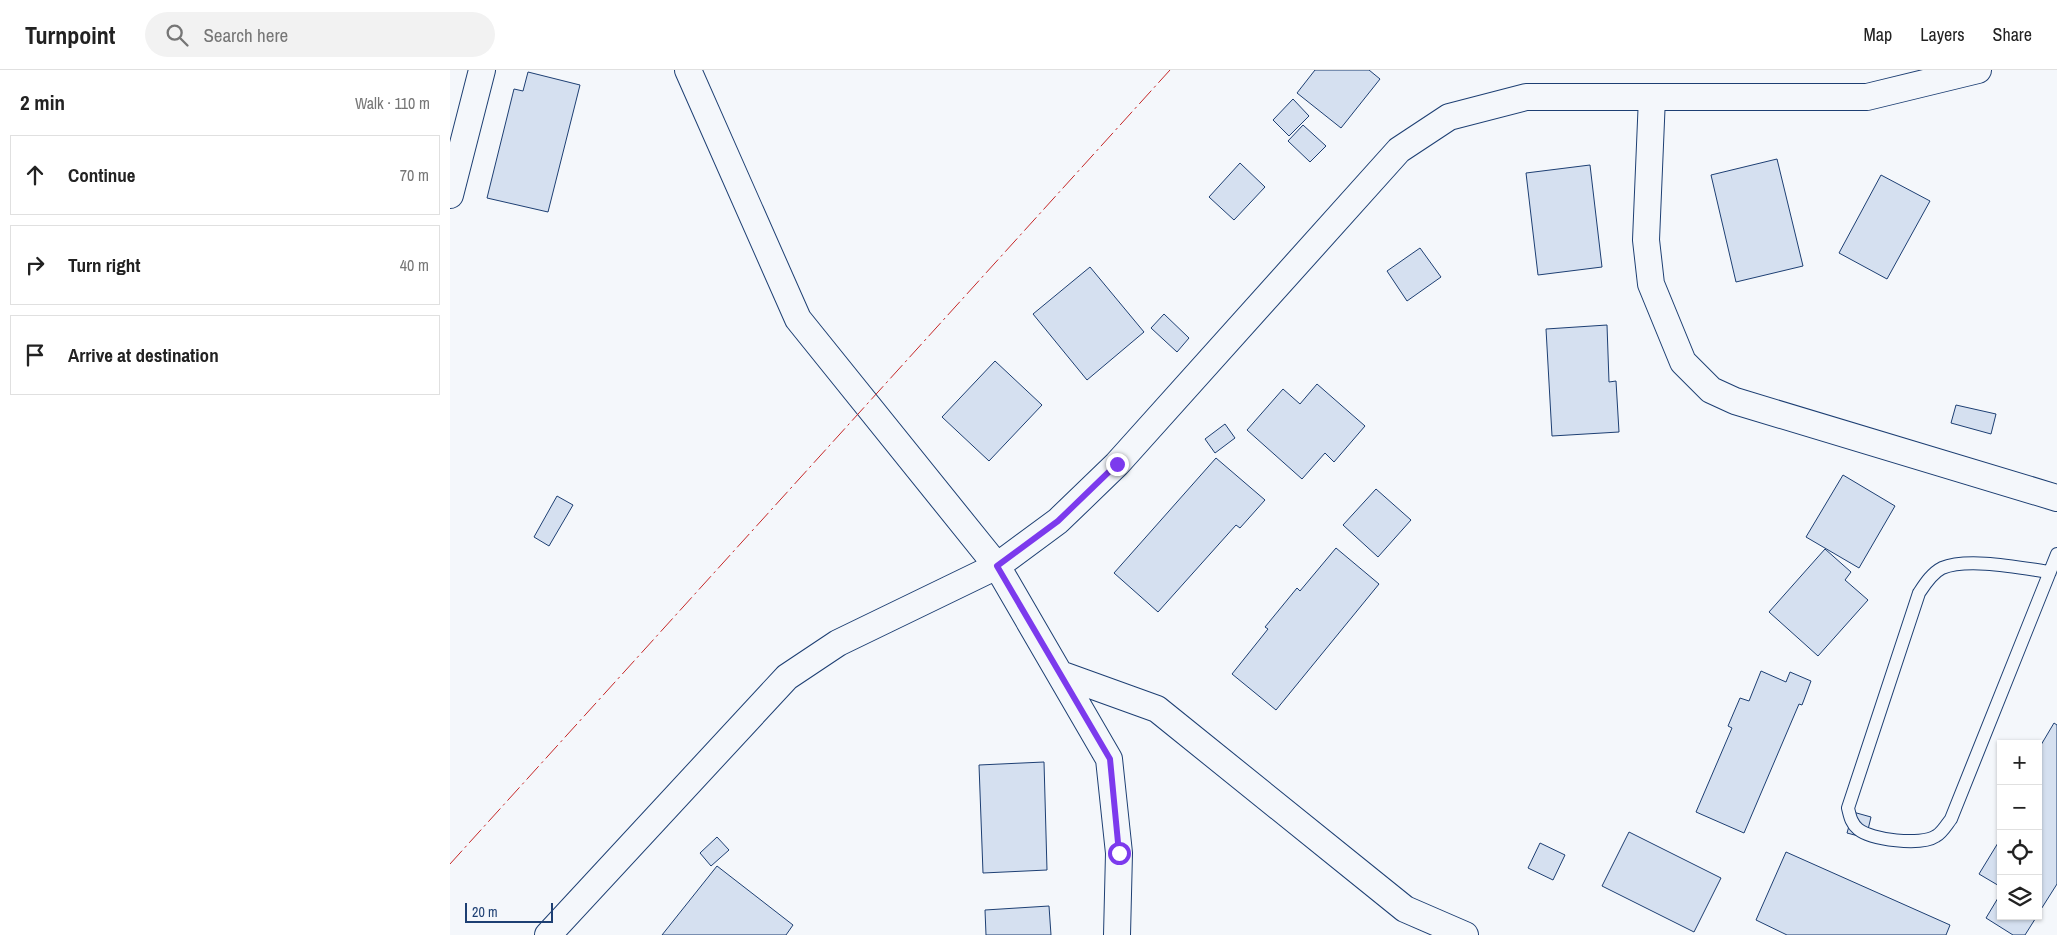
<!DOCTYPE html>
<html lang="en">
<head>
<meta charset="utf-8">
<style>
	:root { --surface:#fff; --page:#f2f2f2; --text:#222; --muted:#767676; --line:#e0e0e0 }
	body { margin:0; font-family:"Archivo Narrow",sans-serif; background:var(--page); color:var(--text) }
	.controls { position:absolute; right:15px; bottom:15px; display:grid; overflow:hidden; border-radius:0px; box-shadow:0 1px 4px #0004 }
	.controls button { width:45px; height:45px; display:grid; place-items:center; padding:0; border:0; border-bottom:1px solid var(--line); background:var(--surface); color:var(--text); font:25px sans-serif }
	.scale { position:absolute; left:15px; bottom:12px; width:88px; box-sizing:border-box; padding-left:5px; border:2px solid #1d3f73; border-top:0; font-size:14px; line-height:18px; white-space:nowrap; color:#1d3f73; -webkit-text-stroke:4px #f4f7fb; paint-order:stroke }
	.stop { position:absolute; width:15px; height:15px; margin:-11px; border:4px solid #7c3aed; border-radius:50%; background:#fff }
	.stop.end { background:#7c3aed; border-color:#fff; box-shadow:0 1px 5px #0008 }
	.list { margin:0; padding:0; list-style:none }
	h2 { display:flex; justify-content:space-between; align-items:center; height:65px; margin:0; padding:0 20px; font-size:21px }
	h2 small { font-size:16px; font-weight:400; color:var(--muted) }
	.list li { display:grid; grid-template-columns:32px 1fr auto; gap:15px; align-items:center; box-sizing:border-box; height:80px; margin:0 10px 10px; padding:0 10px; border:1px solid var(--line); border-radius:0px }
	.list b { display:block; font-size:19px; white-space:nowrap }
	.list em { font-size:16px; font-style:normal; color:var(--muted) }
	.icon { flex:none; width:28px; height:28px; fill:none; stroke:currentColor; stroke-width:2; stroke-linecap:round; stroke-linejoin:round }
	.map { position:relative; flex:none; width:1607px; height:865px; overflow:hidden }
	header { display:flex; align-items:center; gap:30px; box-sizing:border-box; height:70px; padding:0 25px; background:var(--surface); border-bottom:1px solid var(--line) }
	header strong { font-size:24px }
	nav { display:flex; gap:28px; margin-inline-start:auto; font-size:18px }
	.search { width:350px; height:45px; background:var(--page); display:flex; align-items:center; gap:12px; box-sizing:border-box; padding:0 18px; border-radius:28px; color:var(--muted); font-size:19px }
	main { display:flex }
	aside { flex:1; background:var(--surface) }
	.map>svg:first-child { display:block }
</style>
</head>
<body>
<header>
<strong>Turnpoint</strong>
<div class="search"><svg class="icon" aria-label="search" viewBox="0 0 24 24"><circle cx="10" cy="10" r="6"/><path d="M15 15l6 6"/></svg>Search here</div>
<nav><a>Map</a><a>Layers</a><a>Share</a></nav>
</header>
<main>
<aside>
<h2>2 min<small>Walk · 110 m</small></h2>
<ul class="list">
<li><svg class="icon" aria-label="ahead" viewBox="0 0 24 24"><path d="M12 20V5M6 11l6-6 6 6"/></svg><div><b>Continue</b></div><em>70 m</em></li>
<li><svg class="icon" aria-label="right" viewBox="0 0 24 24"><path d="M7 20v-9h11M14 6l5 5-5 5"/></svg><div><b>Turn right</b></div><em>40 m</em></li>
<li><svg class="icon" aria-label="arrive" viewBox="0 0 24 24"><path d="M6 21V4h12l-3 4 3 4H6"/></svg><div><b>Arrive at destination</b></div></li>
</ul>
</aside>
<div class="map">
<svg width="1607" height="865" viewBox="0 0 1607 865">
	<rect width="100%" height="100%" fill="#f4f7fb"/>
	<!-- building -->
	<path fill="#d5e0f0" stroke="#1d3f73" d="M865 0H919L930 9 891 58 847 23Z
		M78 2 130 15 98 142 37 128 64 19 73 21Z
		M843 29 859 46 839 66 823 50Z
		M853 55 876 76 860 92 838 71Z
		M1327 89 1353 196 1286 212 1261 105Z
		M790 93 815 117 784 150 759 127Z
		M1140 95 1152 197 1088 205 1076 103Z
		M1431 105 1480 131 1437 209 1389 183Z
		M970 178 991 207 957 231 937 201Z
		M640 197 694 262 637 310 583 244Z
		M714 244 739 268 727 282 701 258Z
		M1157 255 1159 312 1166 311 1169 362 1102 366 1096 259Z
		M545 291 592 335 539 391 492 347Z
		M867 314 915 356 884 392 875 383 852 409 797 360 833 319 850 334Z
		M1506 335 1546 344 1541 364 1501 353Z
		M775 354 785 368 765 383 755 369Z
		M766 388 815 430 790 458 786 455 708 542 664 503Z
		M1393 405 1445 436 1409 498 1356 467Z
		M926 419 961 450 928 487 893 455Z
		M107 426 123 435 99 476 84 467Z
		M886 478 929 514 826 640 782 604 818 559 815 557 847 518 850 521Z
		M1375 479 1401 502 1395 510 1418 530 1368 586 1319 542Z
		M1311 601 1336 612 1340 602 1361 611 1352 635 1349 634 1294 763 1246 742 1282 658 1278 656 1290 628 1299 631Z
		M1604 653 1607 655V814L1588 844V680Z
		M594 692 597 800 533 803 529 695Z
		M1403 742 1421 747 1416 768 1397 763Z
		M1179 762 1271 808 1244 862 1152 816Z
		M267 767 279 780 261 796 250 783Z
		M1551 768V817L1529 804Z
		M1090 773 1115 785 1103 810 1078 798Z
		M1336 782 1500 855 1496 865H1337L1306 850Z
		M267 796 343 855 336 865H212Z
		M1551 823V846H1587L1575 865H1563L1536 848Z
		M599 836 601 865H536L535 840Z"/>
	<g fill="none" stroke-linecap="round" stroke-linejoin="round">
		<defs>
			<path id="service" d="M1600 502C1571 498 1518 487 1492 498 1482 503 1475 514 1469 523L1398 738C1400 746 1401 753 1408 759 1421 770 1471 776 1486 766 1492 763 1497 754 1501 749L1607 484"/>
			<path id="minor" d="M238 0 348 249 547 496 659 689 669 783 667 865
				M1202 27 1196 170 1201 214 1233 292 1261 320 1285 331 1607 428
				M0 125 32 0
				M610 604 707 639 955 839 1015 865
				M98 865 337 607 388 573 547 496 608 451 667 394 949 80 999 47 1076 27H1417L1528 0"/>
		</defs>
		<!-- service casing -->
		<use href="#service" stroke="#1d3f73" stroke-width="14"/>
		<!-- minor casing -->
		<use href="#minor" stroke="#1d3f73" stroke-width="28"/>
		<!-- service -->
		<use href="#service" stroke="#f4f7fb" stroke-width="12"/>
		<!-- minor -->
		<use href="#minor" stroke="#f4f7fb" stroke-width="26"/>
		<!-- power -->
		<path stroke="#c62828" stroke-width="1" stroke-dasharray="18 4 2.5 4" stroke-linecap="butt" d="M0 794 720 0"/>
	</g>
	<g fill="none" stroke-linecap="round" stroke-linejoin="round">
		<!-- route -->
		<path stroke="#7c3aed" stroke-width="6" d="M667 394 608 451 547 496 660 689 669 783"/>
	</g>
</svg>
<div class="controls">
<button>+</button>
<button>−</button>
<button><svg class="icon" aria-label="locate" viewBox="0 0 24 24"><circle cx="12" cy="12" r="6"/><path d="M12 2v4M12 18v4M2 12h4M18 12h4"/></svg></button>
<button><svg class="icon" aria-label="layers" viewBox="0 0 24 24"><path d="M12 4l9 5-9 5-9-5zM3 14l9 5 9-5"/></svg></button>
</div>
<div class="scale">20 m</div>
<div class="stop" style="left:669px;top:783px"></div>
<div class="stop end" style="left:667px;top:394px"></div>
</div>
</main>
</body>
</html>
